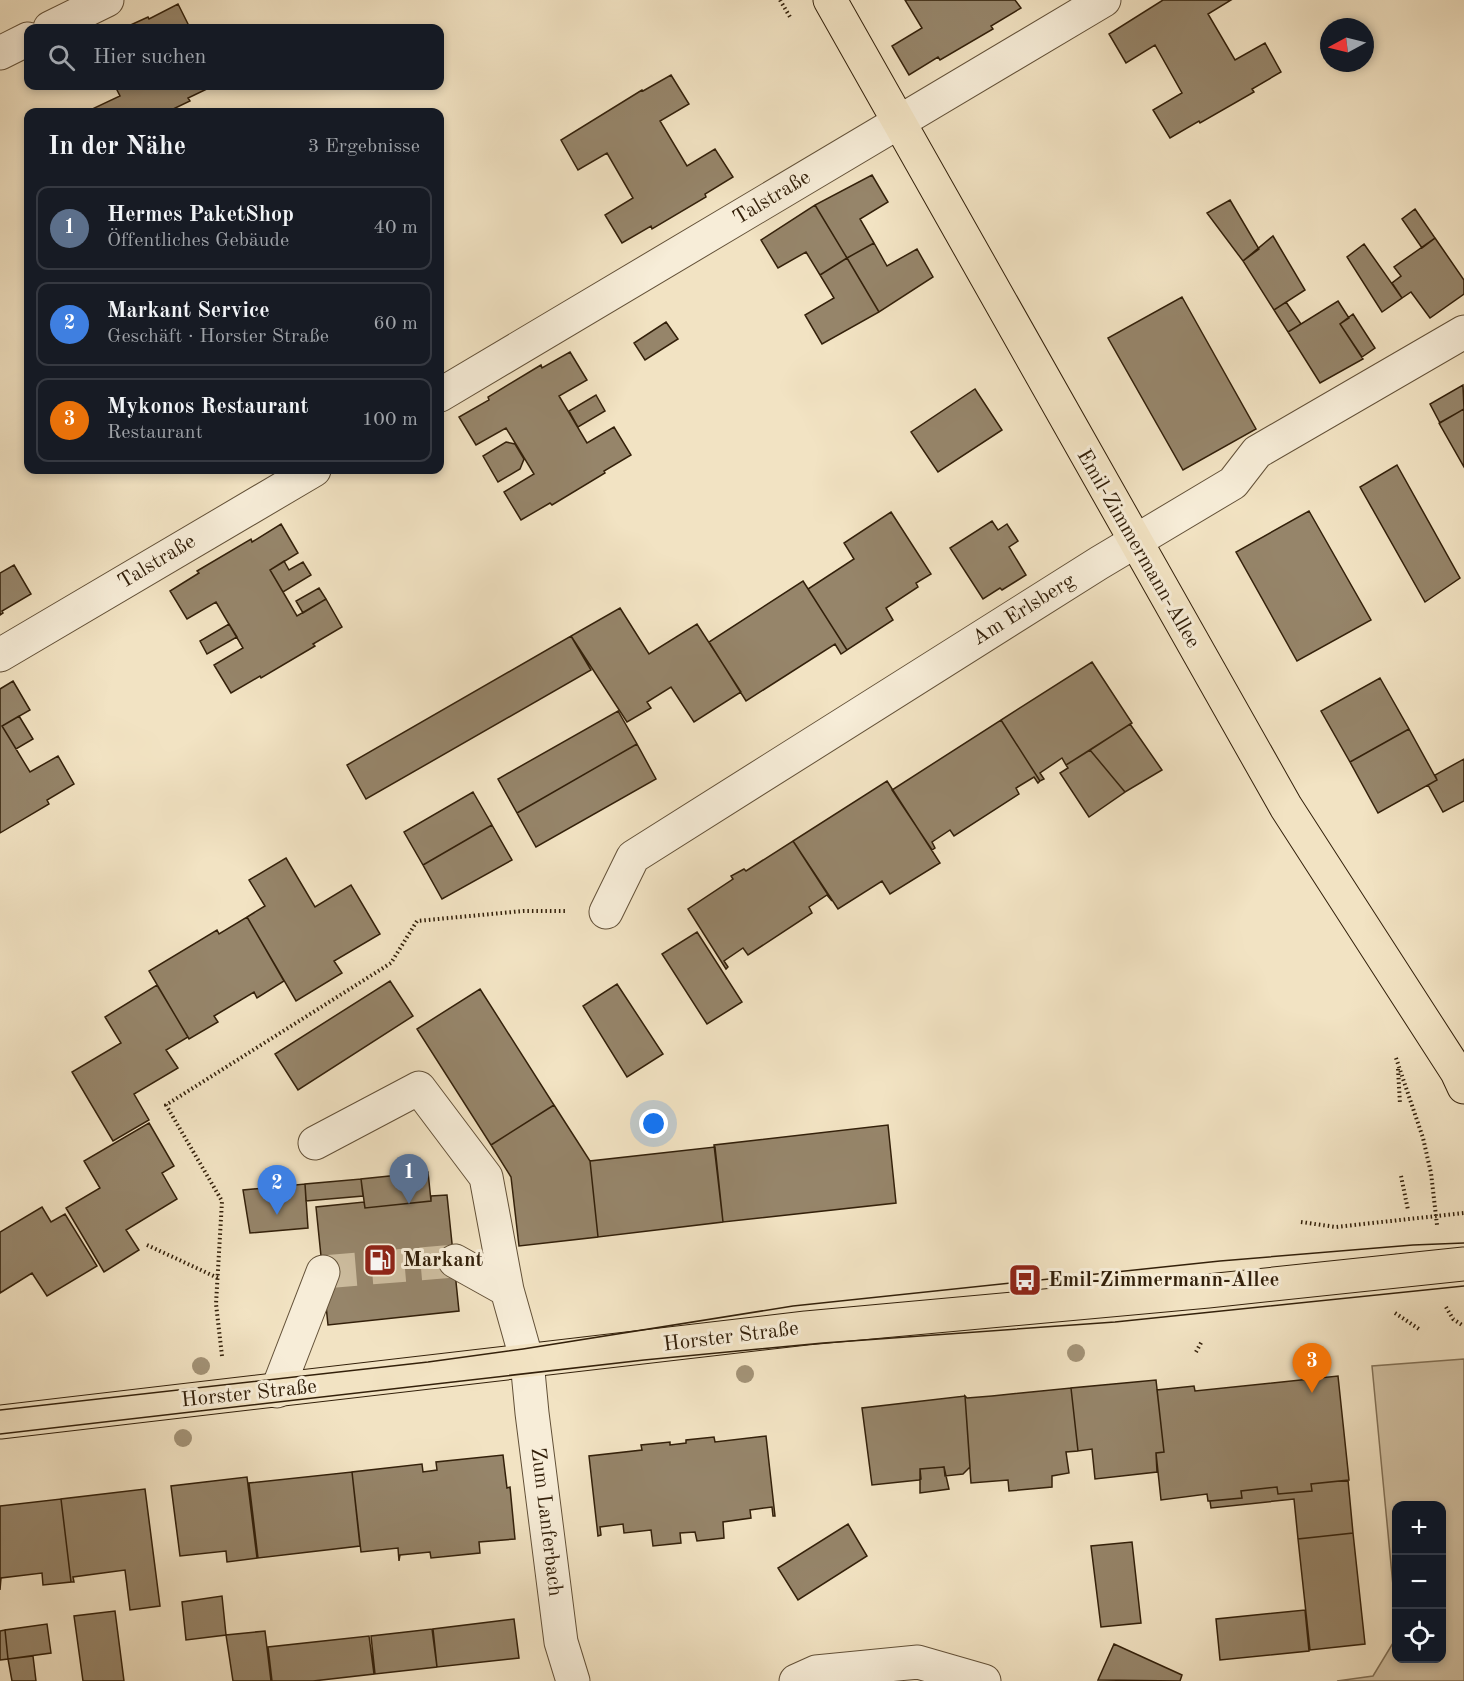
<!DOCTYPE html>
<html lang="de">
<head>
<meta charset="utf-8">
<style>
	:root { --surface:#171b24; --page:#242831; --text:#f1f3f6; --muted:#9ea1a6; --line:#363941; --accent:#2563eb }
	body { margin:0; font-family:"Old Standard TT",serif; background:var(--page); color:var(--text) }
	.controls { position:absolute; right:18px; bottom:18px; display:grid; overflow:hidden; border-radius:12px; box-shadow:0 3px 9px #0003 }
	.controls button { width:54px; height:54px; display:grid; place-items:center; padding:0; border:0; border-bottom:2px solid var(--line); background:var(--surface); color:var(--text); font:30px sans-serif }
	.compass { position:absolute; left:1320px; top:18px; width:54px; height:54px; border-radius:50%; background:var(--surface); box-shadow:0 3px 9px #0003; rotate:263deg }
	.you { position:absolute; left:654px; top:1124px; width:21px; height:21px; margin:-15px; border:4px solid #fff; border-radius:50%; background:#1a73e8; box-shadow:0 0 0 9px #1a73e833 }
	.badge { display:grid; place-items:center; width:39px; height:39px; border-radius:50%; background:var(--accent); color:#fff; font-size:20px; font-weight:700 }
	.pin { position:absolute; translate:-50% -50px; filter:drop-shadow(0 2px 3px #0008) }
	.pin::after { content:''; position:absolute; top:32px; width:21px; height:18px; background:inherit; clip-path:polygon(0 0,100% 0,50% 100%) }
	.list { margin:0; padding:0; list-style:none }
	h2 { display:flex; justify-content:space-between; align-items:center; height:78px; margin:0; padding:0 24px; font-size:26px }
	h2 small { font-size:20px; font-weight:400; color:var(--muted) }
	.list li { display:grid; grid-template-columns:39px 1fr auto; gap:18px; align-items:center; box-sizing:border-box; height:84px; margin:0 12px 12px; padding:0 12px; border:2px solid var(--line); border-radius:12px }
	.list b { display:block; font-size:22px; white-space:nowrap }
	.list p { margin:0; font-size:20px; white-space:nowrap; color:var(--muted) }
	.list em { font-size:20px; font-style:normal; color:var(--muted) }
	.icon { flex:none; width:33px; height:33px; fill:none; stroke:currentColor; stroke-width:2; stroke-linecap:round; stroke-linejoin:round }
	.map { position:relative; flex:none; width:1464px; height:1681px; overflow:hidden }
	.search { position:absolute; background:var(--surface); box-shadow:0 3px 9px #0003; left:24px; top:24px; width:420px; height:66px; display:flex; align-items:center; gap:15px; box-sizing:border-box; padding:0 21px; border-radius:12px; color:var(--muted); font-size:22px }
	.panel { position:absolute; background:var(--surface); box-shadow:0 3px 9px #0003; left:24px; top:108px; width:420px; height:366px; border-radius:12px }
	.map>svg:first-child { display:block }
</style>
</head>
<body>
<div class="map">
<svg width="1464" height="1681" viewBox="0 0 1464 1681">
	<rect width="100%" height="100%" fill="#f2e3c3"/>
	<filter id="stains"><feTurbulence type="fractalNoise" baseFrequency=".00333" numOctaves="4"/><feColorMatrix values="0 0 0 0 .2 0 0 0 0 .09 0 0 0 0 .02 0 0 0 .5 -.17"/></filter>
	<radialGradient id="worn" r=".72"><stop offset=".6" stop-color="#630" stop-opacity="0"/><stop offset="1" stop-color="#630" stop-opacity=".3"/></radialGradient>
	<!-- green -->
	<path fill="#d2c2a4" stroke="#827157" stroke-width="1.5" d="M1464 1359V1681H1337L1373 1676 1396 1638V1658H1442V1506H1396V1617L1372 1366Z"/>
	<!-- building -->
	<path fill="#96856a" stroke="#33200a" stroke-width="1.5" d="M905 0H1015L1021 8 991 26 993 29 940 60 938 57 909 75 892 46 922 28Z
		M1163 0H1231L1208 14 1235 60 1265 43 1281 72 1252 89 1254 92 1200 123 1199 121 1170 138 1153 110 1182 93 1155 45 1126 63 1109 34Z
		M178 4 190 28H124L148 17 149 19Z
		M671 75 689 104 660 121 687 166 715 149 733 177 705 194 706 197 652 229 651 226 622 243 605 215 633 198 607 153 578 170 561 140 642 90 643 91Z
		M115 86H213L188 98 190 101 167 112H91L90 110 120 96Z
		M872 175 888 202 860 219 874 243 847 258 815 205Z
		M1230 200 1259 249 1243 261 1207 213Z
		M815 205 847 258 820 275 806 252 778 268 761 240Z
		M1415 209 1435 238 1422 248 1402 219Z
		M1273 236 1305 290 1274 310 1243 261Z
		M1435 238 1464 280V294L1430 318 1411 292 1402 298 1392 283 1401 276 1394 267Z
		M874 243 887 266 917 249 933 277 879 312 847 258Z
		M1364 244 1402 298 1382 312 1347 257Z
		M847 258 879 312 822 344 805 315 834 298 820 275Z
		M1182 297 1256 429 1183 470 1108 338Z
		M1338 301 1349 318 1340 324 1363 359 1320 383 1288 332Z
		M1286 302 1301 324 1288 332 1274 310Z
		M1353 314 1375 348 1362 357 1340 324Z
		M666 322 678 339 645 360 634 343Z
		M570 352 587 380 559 396 587 443 614 427 631 455 604 471 605 473 552 505 550 503 521 520 504 492 534 474 506 428 476 445 459 417 489 400 488 397 541 365 542 368Z
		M1463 385 1464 409 1440 423 1430 404Z
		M975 389 1002 430 938 472 911 432Z
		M596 395 605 411 578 427 569 411Z
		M1464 409V467L1439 423Z
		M506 442 515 444 524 459 520 469 498 482 483 456Z
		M1397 465 1460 578 1425 602 1360 487Z
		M1309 511 1371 620 1297 661 1236 552Z
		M891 512 931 574 916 583 918 587 886 608 893 620 847 650 808 589 854 559 844 543Z
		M992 521 998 530 1007 524 1018 541 1009 547 1026 575 1002 590 1000 588 983 599 950 548Z
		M281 524 298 553 270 570 283 592 297 616 326 599 342 627 313 644 315 646 261 678 260 676 231 693 214 665 243 648 216 602 187 619 170 591 199 573 197 571 251 539 252 542Z
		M284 561 289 570 303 562 311 575 283 592 270 570Z
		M14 565 31 594 2 611 3 613 0 615V573Z
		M803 581 847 650 841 654 835 644 746 701 709 642Z
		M319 588 326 599 303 613 296 601Z
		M620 608 649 654 697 624 741 692 694 722 671 687 647 702 651 708 627 722 571 636Z
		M229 624 237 637 207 654 200 641Z
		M571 636 591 670 366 799 347 765Z
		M1092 662 1132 723 1066 765 1062 758 1040 773 1044 779 1040 781 1001 720Z
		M1380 678 1409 729 1350 762 1321 711Z
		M13 681 30 710 2 726 30 772 58 756 74 784 47 800 49 804 0 833V689Z
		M618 711 637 744 517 813 498 779Z
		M19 716 33 739 16 749 2 726Z
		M1001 720 1040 781 1038 783 1034 777 1016 788 1019 794 954 836 950 830 932 842 935 848 932 850 892 790Z
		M1130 724 1162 770 1125 792 1090 750Z
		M1409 729 1437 780 1378 813 1350 762Z
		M637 744 656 779 536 847 517 813Z
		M1090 750 1125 792 1089 817 1060 773 1068 768 1066 765Z
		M1464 759V801L1443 812 1428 785 1437 780 1435 775Z
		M887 781 940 863 890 894 882 881 838 909 793 841Z
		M473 792 492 825 423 865 404 832Z
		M492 825 512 860 442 899 423 865Z
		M793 841 832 901 827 895 809 907 812 913 748 955 743 948 724 961 728 967 726 969 688 909 733 879 731 876 744 869 746 871Z
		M286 858 315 907 351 885 380 934 334 961 342 973 296 1001 247 917 265 906 249 880Z
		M247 917 284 981 257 998 254 992 214 1016 218 1022 189 1039 149 971 217 930 219 934Z
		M697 932 742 1002 707 1024 662 954Z
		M390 981 413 1016 298 1090 275 1054Z
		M617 984 663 1054 627 1077 583 1006Z
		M157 985 188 1037 166 1050 178 1068 134 1094 149 1120 113 1141 72 1072 121 1043 105 1017Z
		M480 989 554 1105 491 1145 417 1029Z
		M554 1105 590 1161 598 1237 519 1246 511 1177 491 1145Z
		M149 1123 174 1166 162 1173 177 1199 126 1230 139 1250 104 1272 66 1208 100 1188 84 1161Z
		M888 1125 896 1203 723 1222 714 1145Z
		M715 1147 723 1222 598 1237 590 1161Z
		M428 1172 431 1201 365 1208 361 1179Z
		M361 1179 363 1196 306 1201 305 1184Z
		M305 1184 308 1228 250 1233 243 1190Z
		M447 1195 459 1311 328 1325 316 1207 364 1202 365 1208 431 1201V1196Z
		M42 1207 51 1222 65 1214 97 1266 47 1296 32 1273 0 1293V1232Z
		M1338 1376 1349 1480 1311 1484 1312 1491 1278 1494 1277 1487 1241 1491 1242 1498 1210 1501H1208L1207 1494 1161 1500 1156 1453 1164 1452 1157 1390 1194 1386 1195 1391Z
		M1156 1380 1164 1452 1156 1453 1157 1472 1095 1479 1092 1449 1078 1451 1071 1388Z
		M1071 1388 1078 1451 1066 1452 1069 1473 1052 1476V1487L1009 1491 1008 1480 971 1483 965 1396 967 1398 992 1396Z
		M965 1396 970 1467 963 1474 945 1476 944 1467 920 1469 921 1479 919 1480 872 1485 862 1408Z
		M766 1436 775 1516H773L772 1507 750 1510 751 1518 723 1522 724 1538 697 1541 695 1532 680 1533 681 1543 653 1546 651 1530 624 1533 623 1524 600 1527 601 1535 598 1536 589 1456 642 1450 641 1445 670 1442V1445L686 1443V1440L714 1437 715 1442Z
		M503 1455 507 1488 510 1487 515 1539 479 1542 480 1553 431 1558 430 1552 400 1555 399 1561 398 1548 361 1552 352 1472 422 1464 423 1472 437 1470 436 1462Z
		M944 1467 949 1489 920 1493V1469Z
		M352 1472 360 1546 258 1558 249 1483Z
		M247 1477 257 1558 227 1562 226 1551 180 1556 171 1486Z
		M1348 1480 1353 1533 1298 1539 1294 1499 1211 1508 1210 1501 1242 1498 1241 1491 1277 1487 1278 1494 1312 1491 1311 1484Z
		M145 1489 160 1606 130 1610 125 1570 73 1577 74 1582H71L61 1499Z
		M61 1499 71 1582 43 1585 42 1573 1 1578 0 1590V1506Z
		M848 1524 867 1556 798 1600 778 1568Z
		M1353 1533 1365 1644 1310 1650 1298 1539Z
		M1132 1542 1141 1623 1101 1627 1091 1546Z
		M222 1596 226 1635 186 1640 182 1602Z
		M1305 1610 1309 1651 1220 1660 1216 1619Z
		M115 1611 124 1681H83L74 1616Z
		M514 1619 519 1658 437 1667 433 1629Z
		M47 1624 51 1653 8 1659 5 1630Z
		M432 1629 437 1667 375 1674 371 1636Z
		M5 1630 8 1659 0 1660V1631Z
		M265 1631 271 1681H233L226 1635Z
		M369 1636 374 1674 313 1681H272L268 1647Z
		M1114 1644 1182 1675 1180 1681 1098 1680Z
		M33 1656 36 1681H12L8 1659Z"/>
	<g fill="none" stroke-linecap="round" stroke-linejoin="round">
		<!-- minor-tunnel -->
		<path stroke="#ccbc9e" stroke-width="33" stroke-dasharray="33 16" stroke-linecap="butt" d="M323 1272 455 1261"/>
		<defs>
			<path id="minor" d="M50 28 107 0
				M0 53 28 39
				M440 395 1104 0
				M0 655 314 470
				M606 912 633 857 1099 563 1233 483 1257 452 1464 332
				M315 1143 419 1088 486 1177 507 1290 527 1361 532 1413 561 1642 573 1681
				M455 1261 507 1290
				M277 1391 323 1272
				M796 1681 816 1672 918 1662 984 1681"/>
			<path id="major" d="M830 0 1286 807 1457 1072 1464 1087
				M0 1422 806 1328 1208 1291 1464 1264"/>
		</defs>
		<!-- minor casing -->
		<use href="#minor" stroke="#635138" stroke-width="35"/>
		<!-- major casing -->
		<use href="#major" stroke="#33200a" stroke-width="35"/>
		<!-- path -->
		<path stroke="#33200a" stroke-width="4" stroke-dasharray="1.5 3" stroke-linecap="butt" d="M780 0 790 17
			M1396 1058 1423 1138 1431 1173 1437 1225
			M1398 1069 1400 1104
			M1401 1176 1408 1210
			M1301 1222 1336 1227 1464 1213
			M147 1245 218 1278
			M1446 1307 1453 1319 1462 1325
			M1395 1313 1419 1329
			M1196 1352 1202 1341
			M222 1356 216 1304 222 1201 166 1105 391 963 417 921 523 911H567"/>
		<!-- minor -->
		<use href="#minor" stroke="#f7edd8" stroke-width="33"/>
		<!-- major -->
		<use href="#major" stroke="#f2e3c3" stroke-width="33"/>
		<!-- tram -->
		<path stroke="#33200a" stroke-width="1.5" d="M0 1410 428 1362 523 1349 793 1306 1220 1261 1413 1245 1464 1243
			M0 1434 644 1360 823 1343 1115 1322 1464 1286"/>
	</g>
	<!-- trees -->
	<g fill="#a39377">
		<circle cx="1076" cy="1353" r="9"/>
		<circle cx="201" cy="1366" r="9"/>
		<circle cx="745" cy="1374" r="9"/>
		<circle cx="183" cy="1438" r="9"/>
	</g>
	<!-- icons -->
	<defs>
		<symbol id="fuel-square" viewBox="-11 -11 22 22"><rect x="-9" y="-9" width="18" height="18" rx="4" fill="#8f2418" stroke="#f7edd8"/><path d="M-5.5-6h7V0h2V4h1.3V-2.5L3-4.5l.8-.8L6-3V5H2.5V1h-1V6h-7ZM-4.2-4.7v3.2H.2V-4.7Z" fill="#fff"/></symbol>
		<symbol id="bus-square" viewBox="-11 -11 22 22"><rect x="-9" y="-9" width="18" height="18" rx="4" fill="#8f2418" stroke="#f7edd8"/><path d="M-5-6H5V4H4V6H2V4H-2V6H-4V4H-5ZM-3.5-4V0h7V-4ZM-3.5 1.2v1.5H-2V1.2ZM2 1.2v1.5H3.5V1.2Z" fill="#fff"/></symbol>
	</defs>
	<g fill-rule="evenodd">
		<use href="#fuel-square" x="361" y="1241" width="38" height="38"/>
		<use href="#bus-square" x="1006" y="1261" width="38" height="38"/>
	</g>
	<g text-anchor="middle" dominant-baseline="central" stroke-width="6" stroke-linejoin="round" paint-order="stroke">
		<!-- street labels -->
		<g font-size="21" fill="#33200a" stroke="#f7edd8">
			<text transform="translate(772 198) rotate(-31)">Talstraße</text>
			<text transform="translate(1138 549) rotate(60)">Emil-Zimmermann-Allee</text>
			<text transform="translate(157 562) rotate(-31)">Talstraße</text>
			<text transform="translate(1024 610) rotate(-32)">Am Erlsberg</text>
			<text transform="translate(731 1337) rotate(-7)">Horster Straße</text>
			<text transform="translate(249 1394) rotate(-6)">Horster Straße</text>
			<text transform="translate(546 1522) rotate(83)">Zum Lanferbach</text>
		</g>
		<!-- poi labels -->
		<g font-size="21" font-weight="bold" fill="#33200a" stroke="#f7edd8" text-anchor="start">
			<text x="403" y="1260">Markant</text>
			<text x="1048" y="1280">Emil-Zimmermann-Allee</text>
		</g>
	</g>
	<rect width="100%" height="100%" filter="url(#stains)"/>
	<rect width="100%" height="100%" fill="url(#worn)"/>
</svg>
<div class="controls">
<button>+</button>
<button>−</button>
<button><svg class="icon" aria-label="locate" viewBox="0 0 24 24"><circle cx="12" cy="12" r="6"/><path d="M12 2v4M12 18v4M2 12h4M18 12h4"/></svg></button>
</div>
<svg class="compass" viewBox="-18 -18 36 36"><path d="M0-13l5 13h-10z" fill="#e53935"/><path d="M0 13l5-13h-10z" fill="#9ea1a6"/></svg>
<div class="you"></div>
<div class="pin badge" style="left:409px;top:1204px;background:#5c6f8a">1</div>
<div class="pin badge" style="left:277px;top:1215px;background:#3f7fe0">2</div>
<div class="pin badge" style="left:1312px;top:1393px;background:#e8710a">3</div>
<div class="search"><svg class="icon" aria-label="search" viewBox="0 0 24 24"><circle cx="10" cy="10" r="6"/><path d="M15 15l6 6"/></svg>Hier suchen</div>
<section class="panel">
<h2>In der Nähe<small>3 Ergebnisse</small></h2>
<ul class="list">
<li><span class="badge" style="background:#5c6f8a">1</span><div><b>Hermes PaketShop</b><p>Öffentliches Gebäude</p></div><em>40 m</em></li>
<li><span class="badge" style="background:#3f7fe0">2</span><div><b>Markant Service</b><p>Geschäft · Horster Straße</p></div><em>60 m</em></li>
<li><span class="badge" style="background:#e8710a">3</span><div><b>Mykonos Restaurant</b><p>Restaurant</p></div><em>100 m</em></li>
</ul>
</section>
</div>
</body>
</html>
